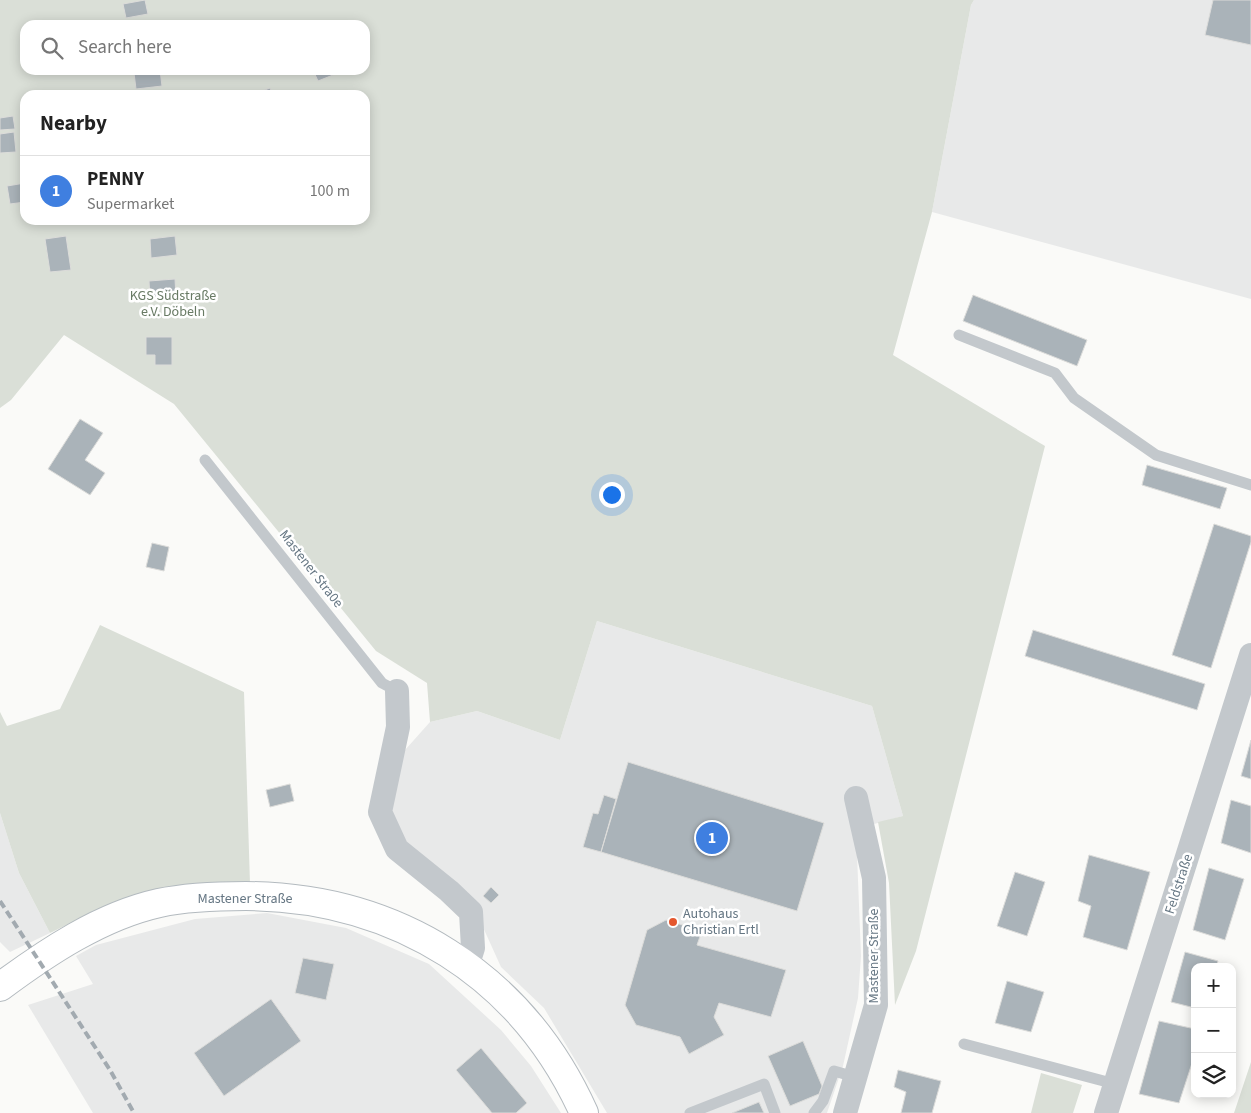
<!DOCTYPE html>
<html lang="en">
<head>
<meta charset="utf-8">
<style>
	:root { --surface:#fff; --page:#f2f2f2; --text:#222; --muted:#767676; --line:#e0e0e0; --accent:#ea580c }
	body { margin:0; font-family:"Source Sans 3",sans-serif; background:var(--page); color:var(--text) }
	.controls { position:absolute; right:15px; bottom:15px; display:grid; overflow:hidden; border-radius:10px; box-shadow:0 2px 12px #0003 }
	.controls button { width:45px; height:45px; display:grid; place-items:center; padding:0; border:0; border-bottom:1px solid var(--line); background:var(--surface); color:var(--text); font:25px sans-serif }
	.you { position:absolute; left:611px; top:494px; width:18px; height:18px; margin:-12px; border:4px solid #fff; border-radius:50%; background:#1a73e8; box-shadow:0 0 0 8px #1a73e833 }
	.badge { display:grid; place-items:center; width:32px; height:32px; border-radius:50%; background:var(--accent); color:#fff; font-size:16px; font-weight:700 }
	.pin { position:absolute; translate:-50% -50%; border:2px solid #fff; box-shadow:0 1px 5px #0006 }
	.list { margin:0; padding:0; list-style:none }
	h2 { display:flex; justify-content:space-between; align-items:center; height:65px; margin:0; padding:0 20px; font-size:21px }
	h2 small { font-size:16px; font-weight:400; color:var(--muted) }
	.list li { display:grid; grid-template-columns:32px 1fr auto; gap:15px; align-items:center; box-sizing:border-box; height:70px; padding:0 20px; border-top:1px solid var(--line) }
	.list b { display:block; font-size:19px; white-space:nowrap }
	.list p { margin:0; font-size:16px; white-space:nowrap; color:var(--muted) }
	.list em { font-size:16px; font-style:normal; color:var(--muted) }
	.icon { flex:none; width:28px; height:28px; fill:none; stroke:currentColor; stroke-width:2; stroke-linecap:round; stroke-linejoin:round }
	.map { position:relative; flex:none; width:1251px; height:1113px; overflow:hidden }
	.search { position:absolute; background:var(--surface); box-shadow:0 2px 12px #0003; left:20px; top:20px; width:350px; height:55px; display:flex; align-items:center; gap:12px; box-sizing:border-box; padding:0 18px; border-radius:15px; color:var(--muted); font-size:19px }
	.panel { position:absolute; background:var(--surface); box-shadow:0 2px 12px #0003; left:20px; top:90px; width:350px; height:135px; border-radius:15px }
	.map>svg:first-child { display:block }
</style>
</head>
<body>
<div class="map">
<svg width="1251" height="1113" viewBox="0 0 1251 1113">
	<rect width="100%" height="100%" fill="#fafaf8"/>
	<!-- built -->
	<path fill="#e8e9e9" d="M974 0H1251V299L932 212 971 5Z
		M597 621 872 706 903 816 856 829 861 956 858 998 843 1066 827 1113H607L544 1008 501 967 477 914 403 845 387 810 397 759 430 722 477 711 560 740Z
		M0 813 19 873 50 933 10 952 0 942Z
		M267 913 346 928 429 964 501 1030 531 1066 561 1113H93L28 1005 93 984 76 956 96 945 195 919Z"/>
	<!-- green -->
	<path fill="#dadfd7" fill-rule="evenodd" d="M0 0H974L971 5 932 212 893 355 1045 446 916 951 895 1005 889 883 878 822 903 816 872 706 597 621 560 740 477 711 430 722 427 683 376 651 174 404 64 335 11 400 0 408ZM25 25H365V70H25ZM25 95H365V220H25Z
		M100 625 244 692 250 884 91 913 50 933 19 873 0 813V712L7 726 60 709Z
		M1251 1062V1113H1234Z
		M1041 1073 1082 1085 1073 1113H1031Z"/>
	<!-- building -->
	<path fill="#aab3b9" stroke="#dcdcda" d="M145 0 148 14 126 18 123 4Z
		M1213 0H1251V45L1205 35Z
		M160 70 162 86 136 89 134 73Z
		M313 70H337L338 73 318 81Z
		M270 88 273 95H252Z
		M13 116 15 129 0 130V118Z
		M14 132 16 152 0 153V134Z
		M25 183V202L10 204 7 186Z
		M66 236 71 270 50 272 45 239Z
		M175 236 177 255 151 258 150 239Z
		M175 279 176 297 150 299 149 281Z
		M973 295 1087 340 1077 366 963 321Z
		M146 337H172V365H155V355H146Z
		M80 419 103 433 85 460 105 473 90 495 48 469Z
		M1147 465 1227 488 1220 509 1142 485Z
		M1214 524 1251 536V542L1211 668 1172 655Z
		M152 543 169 547 164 571 146 567Z
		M1033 630 1205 684 1197 710 1025 656Z
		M1251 740V779L1241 776Z
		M628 762 824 823 797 911 601 852Z
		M290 784 294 801 270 807 266 790Z
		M604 795 616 799 601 852 583 847 593 813 598 814Z
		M1231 800 1251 806V853L1221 843Z
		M1089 855 1150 872 1127 950 1083 937 1091 906 1078 901Z
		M1209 868 1244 879 1225 940 1193 930Z
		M1015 872 1045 882 1027 936 997 926Z
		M491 887 499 895 491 903 483 896Z
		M666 920 702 931 697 945 786 970 771 1017 719 1003 714 1017 724 1035 689 1054 680 1037 636 1025 625 1005 647 930Z
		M1185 952 1218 961 1216 967H1195V1008L1171 1002Z
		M303 958 334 964 326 1000 295 993Z
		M1007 981 1044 992 1031 1032 995 1023Z
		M271 999 301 1041 224 1096 194 1053Z
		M1159 1021 1195 1029V1054L1179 1103 1139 1094Z
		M803 1041 822 1086 819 1094 790 1106 768 1056Z
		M481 1048 527 1103 516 1113H492L456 1070Z
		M898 1070 941 1081 932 1113H901L906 1092 894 1087Z
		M759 1102 764 1113H732Z"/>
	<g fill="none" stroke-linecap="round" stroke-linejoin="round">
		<defs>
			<path id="secondary" d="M0 987C47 952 101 916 159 903 187 897 217 896 246 896 396 897 522 975 584 1113"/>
		</defs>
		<!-- secondary casing -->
		<use href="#secondary" stroke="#b3babf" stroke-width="30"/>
		<!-- lane -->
		<path stroke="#c3c8cc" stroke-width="11" d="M959 335 1055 373 1074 398 1156 455 1251 485
			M205 460 382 683 397 691
			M964 1044 1115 1084
			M690 1113 764 1084 775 1113
			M814 1113 823 1101 834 1071 855 1077"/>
		<!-- street -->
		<path stroke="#c3c8cc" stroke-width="24" d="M397 691 398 727 380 812 397 849 449 891 471 912 473 948 467 967
			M845 1113 876 1005 874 878 856 798
			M1106 1113 1251 655"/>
		<!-- secondary -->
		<use href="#secondary" stroke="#fff" stroke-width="28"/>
		<!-- rail -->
		<path stroke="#a2aab0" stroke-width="4" stroke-dasharray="8 4" stroke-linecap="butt" d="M0 901 110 1070 134 1113"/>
	</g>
	<!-- markers -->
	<circle fill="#e4572e" stroke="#fff" stroke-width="2" cx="673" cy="922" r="5"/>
	<g text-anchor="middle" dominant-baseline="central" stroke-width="5" stroke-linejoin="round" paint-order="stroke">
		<!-- park labels -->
		<g font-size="14" fill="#687a64" stroke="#fff">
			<text x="173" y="296">KGS Südstraße<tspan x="173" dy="16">e.V. Döbeln</tspan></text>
		</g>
		<!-- street labels -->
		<g font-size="14" fill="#657683" stroke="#fff">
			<text transform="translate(311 569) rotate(52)">Mastener Stra0e</text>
			<text transform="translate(1179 884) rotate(-72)">Feldstraße</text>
			<text x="245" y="899">Mastener Straße</text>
			<text transform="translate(874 956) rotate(-90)">Mastener Straße</text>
		</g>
		<!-- poi labels -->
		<g font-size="14" fill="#657683" stroke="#fff" text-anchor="start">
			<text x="683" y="914">Autohaus<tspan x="683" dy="16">Christian Ertl</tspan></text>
		</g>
	</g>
</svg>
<div class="controls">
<button>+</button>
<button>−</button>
<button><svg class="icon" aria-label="layers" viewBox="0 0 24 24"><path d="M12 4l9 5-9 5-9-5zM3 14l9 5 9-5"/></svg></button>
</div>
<div class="you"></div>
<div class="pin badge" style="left:712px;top:838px;background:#3f7fe0">1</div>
<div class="search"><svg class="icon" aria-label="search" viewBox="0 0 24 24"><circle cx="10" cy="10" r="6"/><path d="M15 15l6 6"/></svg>Search here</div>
<section class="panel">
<h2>Nearby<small></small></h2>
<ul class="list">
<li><span class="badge" style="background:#3f7fe0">1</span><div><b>PENNY</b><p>Supermarket</p></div><em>100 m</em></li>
</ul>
</section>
</div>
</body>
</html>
